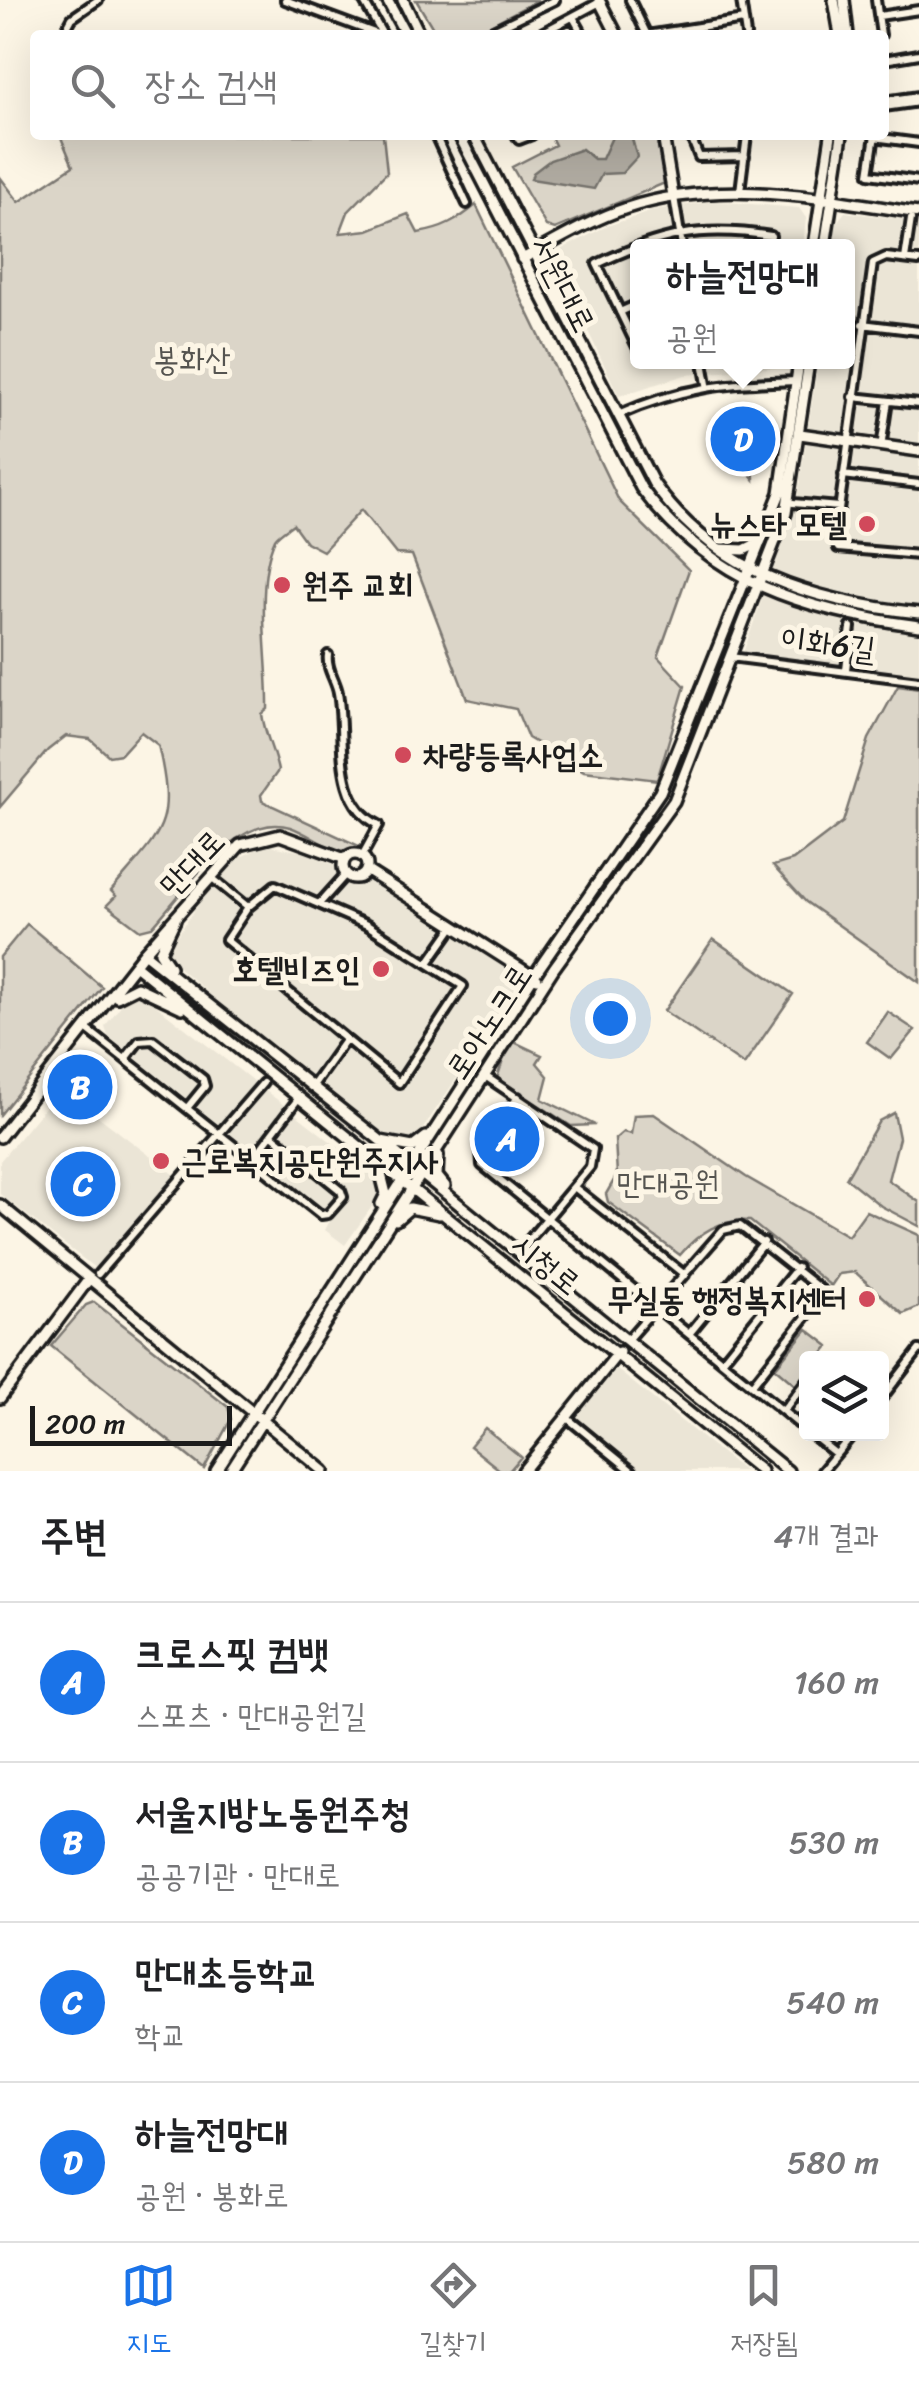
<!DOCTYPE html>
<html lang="ko">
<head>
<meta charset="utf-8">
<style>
	:root { --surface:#fff; --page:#f6f6f6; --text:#202124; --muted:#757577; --line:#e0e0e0; --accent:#1a73e8 }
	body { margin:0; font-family:Sriracha,"Poor Story",sans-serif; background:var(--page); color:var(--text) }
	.controls { position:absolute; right:30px; bottom:30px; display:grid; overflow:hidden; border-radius:10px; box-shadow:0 10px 40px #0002 }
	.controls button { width:90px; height:90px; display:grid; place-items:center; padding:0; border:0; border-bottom:2px solid var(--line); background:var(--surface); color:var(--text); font:50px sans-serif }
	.scale { position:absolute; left:30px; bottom:25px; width:202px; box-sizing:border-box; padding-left:10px; border:5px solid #1c1c1c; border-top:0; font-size:28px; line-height:35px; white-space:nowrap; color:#1c1c1c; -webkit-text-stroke:8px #fcf5e5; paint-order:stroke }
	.you { position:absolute; left:610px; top:1018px; width:35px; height:35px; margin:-25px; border:8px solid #fff; border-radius:50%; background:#1a73e8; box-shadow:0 0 0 15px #1a73e833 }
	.badge { display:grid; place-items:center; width:65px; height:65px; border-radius:50%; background:var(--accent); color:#fff; font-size:32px; font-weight:700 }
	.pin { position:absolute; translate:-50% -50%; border:5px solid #fff; box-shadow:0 2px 10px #0006 }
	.popup { position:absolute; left:630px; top:239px; width:225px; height:130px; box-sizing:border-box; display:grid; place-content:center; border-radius:10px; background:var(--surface); filter:drop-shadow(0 2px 8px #0005); font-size:32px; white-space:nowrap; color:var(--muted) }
	.popup b { font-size:38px; color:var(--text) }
	.popup::after { content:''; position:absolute; left:50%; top:100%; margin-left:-20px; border:20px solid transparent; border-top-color:var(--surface) }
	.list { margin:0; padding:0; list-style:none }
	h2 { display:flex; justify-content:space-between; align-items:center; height:130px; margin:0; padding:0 40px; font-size:42px }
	h2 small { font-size:32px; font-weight:400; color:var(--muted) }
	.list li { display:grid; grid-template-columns:65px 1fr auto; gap:30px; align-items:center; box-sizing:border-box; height:160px; padding:0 40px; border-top:2px solid var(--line) }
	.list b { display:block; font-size:38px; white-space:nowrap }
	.list p { margin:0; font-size:32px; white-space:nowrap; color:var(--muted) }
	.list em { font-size:32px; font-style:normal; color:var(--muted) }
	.icon { flex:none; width:55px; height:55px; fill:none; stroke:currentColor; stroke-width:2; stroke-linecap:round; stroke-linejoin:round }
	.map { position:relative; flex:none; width:919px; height:1471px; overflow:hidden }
	.search { position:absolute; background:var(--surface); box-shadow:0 10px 40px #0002; left:30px; right:30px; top:30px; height:110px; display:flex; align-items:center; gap:25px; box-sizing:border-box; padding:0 35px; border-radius:10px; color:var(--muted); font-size:38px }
	.sheet { height:770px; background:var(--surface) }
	nav { display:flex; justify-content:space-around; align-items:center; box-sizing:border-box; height:140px; border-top:2px solid var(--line); background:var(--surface); font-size:28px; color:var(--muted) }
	nav a { display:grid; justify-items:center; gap:5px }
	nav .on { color:var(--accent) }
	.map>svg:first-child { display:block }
</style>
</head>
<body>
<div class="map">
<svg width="919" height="1471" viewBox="0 0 919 1471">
	<rect width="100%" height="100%" fill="#fcf5e5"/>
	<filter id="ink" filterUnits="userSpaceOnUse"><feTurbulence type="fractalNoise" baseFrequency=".01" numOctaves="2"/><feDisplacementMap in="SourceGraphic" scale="20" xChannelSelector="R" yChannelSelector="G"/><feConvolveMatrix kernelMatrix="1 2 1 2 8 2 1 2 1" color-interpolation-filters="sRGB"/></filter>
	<g filter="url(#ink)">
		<!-- built -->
		<path fill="#ebe5d6" d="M714 201 799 208 806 218 803 246H638V362H784L780 367 685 375 619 396 554 260 562 249 607 226 659 209Z
			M845 212 919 221V680L742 656 797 499 818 362H848V246H833L837 222Z
			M265 845 304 852 361 876 514 974 519 985 414 1142 397 1144 307 1077 164 955 211 886 235 860Z
			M140 993 379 1179 380 1195 345 1245 325 1230 333 1215 108 1036 105 1026 129 995Z
			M61 1088 175 1175 95 1268 0 1194V1161Z
			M616 1369 744 1471H641L576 1418Z"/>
		<!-- green -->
		<path fill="#dbd5c8" stroke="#7c7872" stroke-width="2.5" d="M416 0H538L471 35H437Z
			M60 135H383L387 172 348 212 340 233 368 230 408 214 418 233C443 229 457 221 476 205L619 501 689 570 658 657 685 686 657 780 584 771 528 738 516 709 467 699 412 555 396 554 361 510 323 551 306 542 293 524C288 528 278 534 275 539 254 585 269 657 268 709L262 714C265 736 274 750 278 771L261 795 262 801 359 846 354 854C332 854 311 834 290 827 237 811 184 892 152 927L140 930 107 905 116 896 111 891C162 830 177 827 158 745L141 732 121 754 109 756 90 739 66 736 48 750 0 807V177L19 202 73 166Z
			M550 135H656L665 183 555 229 546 226 512 167 555 145Z
			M745 406 751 410 754 479 749 473 740 474 730 417 743 415Z
			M898 686 919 689V982L806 902 773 866 793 860 843 822 869 739Z
			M27 924 102 987 0 1115V957Z
			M713 939 793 994 744 1065 664 1011Z
			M888 1012 915 1030 891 1059 867 1042Z
			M510 1040 542 1055 537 1063 548 1076 542 1099 595 1125 571 1126 497 1078Z
			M894 1113 899 1138 888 1180 919 1202V1226L881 1206 846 1178 879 1121Z
			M654 1114 746 1177 848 1236 866 1211 919 1235V1307L903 1314 855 1272 839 1274 831 1286 750 1221C720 1219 699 1232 680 1255L608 1202 606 1194 617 1175 615 1139 623 1132 631 1134 634 1115Z
			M94 1302 228 1407 231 1419 204 1469 51 1346 86 1305Z
			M807 1329 829 1346 819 1358H806V1373L796 1386 775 1368Z
			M485 1428 521 1457 509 1471H501L470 1446Z"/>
		<!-- water -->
		<path fill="#b0aba1" stroke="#75726c" stroke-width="2.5" d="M613 135H631L637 157 622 173 602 174 594 189 531 179 533 173 550 160 582 149 594 159H602Z"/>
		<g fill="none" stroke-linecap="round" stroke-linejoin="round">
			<defs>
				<path id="street" d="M285 0 380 35
					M363 0 383 35
					M630 0 647 35
					M741 0 746 35
					M876 0 881 35
					M879 16 919 10
					M573 17 583 35
					M63 35 72 18 98 0
					M483 35 555 0
					M538 35 600 2
					M647 35 744 20
					M884 60 919 54
					M884 101 919 96
					M884 107 919 102
					M435 135 467 204
					M516 135 519 140 532 135
					M690 135 699 157 745 156
					M875 135 869 174 919 181
					M874 137 919 143
					M740 191 747 135
					M674 197 682 246
					M905 259 911 219
					M919 261 886 257 873 263 835 539 838 548 919 555
					M620 312 638 304
					M862 324 919 331
					M638 349 597 264C660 234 701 225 771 236L769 246
					M703 362 707 384
					M853 397 919 404
					M618 415C681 387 727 383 796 381
					M882 441 888 401
					M843 475 919 484
					M793 503 839 507
					M328 655C326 669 336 680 338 693 346 735 331 802 379 825L362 856
					M730 657 919 681
					M846 670 851 627
					M211 877 248 907 226 940 399 1083 463 986 367 925 275 885 248 907
					M319 904 346 874
					M428 963 454 926
					M87 1029 321 1215 328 1214 343 1197 341 1191 272 1135
					M125 1059 139 1041 153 1040 203 1079 205 1086 187 1108
					M485 1076 593 1149 590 1167 518 1253
					M312 1087 346 1039
					M518 1097 481 1148 482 1165 806 1430
					M252 1160 298 1099
					M574 1187 685 1275
					M98 1274 263 1083
					M689 1334 764 1242
					M627 1340 723 1230 740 1226 825 1293 752 1385
					M722 1361 797 1268
					M882 1398 919 1350
					M783 1411 806 1381
					M566 1417 632 1471
					M811 1434 836 1454
					M822 1471 853 1434"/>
				<path id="secondary" d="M387 0 406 35
					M403 0 420 35
					M599 0 617 35
					M834 0 840 35
					M844 0 848 35
					M459 135 641 488C712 583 805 611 919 626
					M474 135 654 484C716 573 815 602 919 613
					M663 135 673 196
					M814 246 831 135
					M825 246 842 135
					M522 259C556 241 590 220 627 208 722 177 823 199 919 213
					M800 434 919 451
					M721 549 744 550 758 543
					M343 866a12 12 0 1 1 24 0a12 12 0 1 1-24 0Z
					M366 870 537 979
					M144 953 381 1141 413 1147 426 1137
					M135 965 761 1471
					M170 967 160 952 175 920
					M117 997 137 987 182 1008
					M0 1137 144 953 240 845 280 835 345 859
					M381 1141 788 1471
					M438 1155 437 1176 445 1186
					M378 1162 386 1194 381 1204
					M0 1205 324 1471
					M396 1220 410 1208 439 1214
					M0 1398 89 1279
					M216 1471 533 977 660 792 780 493 799 362
					M230 1471 554 968 674 801 786 513 809 362
					M523 1471 619 1352"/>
			</defs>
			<!-- street casing -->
			<use href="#street" stroke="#1c1c1c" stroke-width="14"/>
			<!-- secondary casing -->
			<use href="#secondary" stroke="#1c1c1c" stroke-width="16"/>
			<!-- street -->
			<use href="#street" stroke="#fcf5e5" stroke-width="6"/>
			<!-- secondary -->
			<use href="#secondary" stroke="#fcf5e5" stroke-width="9"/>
		</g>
	</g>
	<!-- markers -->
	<g fill="#d1495b" stroke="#fcf5e5" stroke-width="4">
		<circle cx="867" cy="524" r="10"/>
		<circle cx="282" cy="585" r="10"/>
		<circle cx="403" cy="755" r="10"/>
		<circle cx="381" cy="969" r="10"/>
		<circle cx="161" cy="1161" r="10"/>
		<circle cx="867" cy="1299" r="10"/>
	</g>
	<g text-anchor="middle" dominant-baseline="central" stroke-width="10" stroke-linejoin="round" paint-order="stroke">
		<!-- street labels -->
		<g font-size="32" fill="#1c1c1c" stroke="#fcf5e5">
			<text transform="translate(563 284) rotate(63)">서원대로</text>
			<text transform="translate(828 644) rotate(7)">이화6길</text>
			<text transform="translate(192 863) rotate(-46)">만대로</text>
			<text transform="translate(489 1022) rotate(-57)">로아노크로</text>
			<text transform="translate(546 1264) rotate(39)">시청로</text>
		</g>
		<!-- park labels -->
		<g font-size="32" fill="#555450" stroke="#fcf5e5">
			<text x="192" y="359">봉화산</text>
			<text x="668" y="1183">만대공원</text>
		</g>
		<!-- poi labels -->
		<g font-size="32" font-weight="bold" fill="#1c1c1c" stroke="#fcf5e5" text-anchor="end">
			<text x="847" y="524">뉴스타 모텔</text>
			<text x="302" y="585" text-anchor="start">원주 교회</text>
			<text x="423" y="755" text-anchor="start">차량등록사업소</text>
			<text x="361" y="969">호텔비즈인</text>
			<text x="181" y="1161" text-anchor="start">근로복지공단원주지사</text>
			<text x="847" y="1299">무실동 행정복지센터</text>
		</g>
	</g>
</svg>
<div class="controls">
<button><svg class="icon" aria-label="layers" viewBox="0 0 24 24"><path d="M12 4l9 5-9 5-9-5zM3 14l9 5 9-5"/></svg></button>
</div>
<div class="scale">200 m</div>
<div class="you"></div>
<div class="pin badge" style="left:507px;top:1139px">A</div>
<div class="pin badge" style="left:80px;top:1087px">B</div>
<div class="pin badge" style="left:83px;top:1184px">C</div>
<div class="pin badge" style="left:743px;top:439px">D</div>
<div class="popup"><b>하늘전망대</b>공원</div>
<div class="search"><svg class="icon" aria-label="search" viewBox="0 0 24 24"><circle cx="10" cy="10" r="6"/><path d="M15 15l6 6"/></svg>장소 검색</div>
</div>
<section class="sheet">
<h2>주변<small>4개 결과</small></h2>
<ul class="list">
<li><span class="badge">A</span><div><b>크로스핏 컴뱃</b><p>스포츠 · 만대공원길</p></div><em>160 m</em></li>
<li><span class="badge">B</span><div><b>서울지방노동원주청</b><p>공공기관 · 만대로</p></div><em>530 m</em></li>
<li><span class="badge">C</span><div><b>만대초등학교</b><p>학교</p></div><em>540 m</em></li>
<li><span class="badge">D</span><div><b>하늘전망대</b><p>공원 · 봉화로</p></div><em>580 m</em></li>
</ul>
</section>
<nav>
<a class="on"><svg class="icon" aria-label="map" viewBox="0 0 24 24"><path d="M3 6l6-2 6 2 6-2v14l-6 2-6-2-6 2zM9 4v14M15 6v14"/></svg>지도</a>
<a><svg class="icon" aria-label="directions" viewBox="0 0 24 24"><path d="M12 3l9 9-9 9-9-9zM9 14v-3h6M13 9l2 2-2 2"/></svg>길찾기</a>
<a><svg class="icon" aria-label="saved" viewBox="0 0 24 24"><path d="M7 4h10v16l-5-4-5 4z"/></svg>저장됨</a>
</nav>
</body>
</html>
